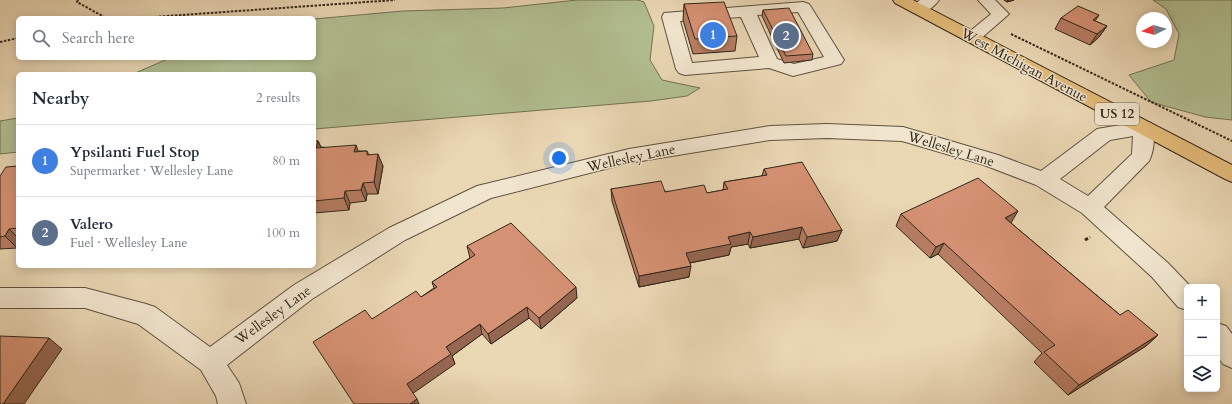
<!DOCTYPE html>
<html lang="en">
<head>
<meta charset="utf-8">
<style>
	:root { --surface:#fff; --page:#f6f6f7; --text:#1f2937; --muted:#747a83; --line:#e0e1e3; --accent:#111827 }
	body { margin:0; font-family:Cardo,serif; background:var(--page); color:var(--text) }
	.controls { position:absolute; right:12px; bottom:12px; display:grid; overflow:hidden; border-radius:6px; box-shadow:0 2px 10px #0003 }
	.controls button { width:36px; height:36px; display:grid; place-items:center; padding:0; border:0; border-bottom:1px solid var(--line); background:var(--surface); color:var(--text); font:20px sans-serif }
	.compass { position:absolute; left:1136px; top:12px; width:36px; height:36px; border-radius:50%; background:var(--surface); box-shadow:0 2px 10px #0003; rotate:264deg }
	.you { position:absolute; left:559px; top:158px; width:14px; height:14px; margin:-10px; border:3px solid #fff; border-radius:50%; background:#1a73e8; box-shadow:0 0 0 6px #1a73e833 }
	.badge { display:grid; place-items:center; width:26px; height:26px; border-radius:50%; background:var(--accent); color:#fff; font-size:13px; font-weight:700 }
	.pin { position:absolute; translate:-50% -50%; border:2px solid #fff; box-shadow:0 1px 4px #0006 }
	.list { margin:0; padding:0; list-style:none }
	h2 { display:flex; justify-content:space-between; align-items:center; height:52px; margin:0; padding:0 16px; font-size:17px }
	h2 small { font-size:13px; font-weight:400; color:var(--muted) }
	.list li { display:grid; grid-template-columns:26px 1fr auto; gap:12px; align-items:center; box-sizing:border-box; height:72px; padding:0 16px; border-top:1px solid var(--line) }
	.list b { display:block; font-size:15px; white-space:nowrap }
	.list p { margin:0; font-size:13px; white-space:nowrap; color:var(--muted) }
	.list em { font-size:13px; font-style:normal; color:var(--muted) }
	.icon { flex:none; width:22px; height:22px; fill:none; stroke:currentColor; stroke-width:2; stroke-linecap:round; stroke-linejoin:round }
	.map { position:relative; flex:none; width:1232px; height:404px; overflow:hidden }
	.search { position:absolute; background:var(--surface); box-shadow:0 2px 10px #0003; left:16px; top:16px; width:300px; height:44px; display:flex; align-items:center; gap:10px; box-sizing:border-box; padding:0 14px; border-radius:6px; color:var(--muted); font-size:15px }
	.panel { position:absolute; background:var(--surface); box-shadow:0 2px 10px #0003; left:16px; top:72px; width:300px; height:196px; border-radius:6px }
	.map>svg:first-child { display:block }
</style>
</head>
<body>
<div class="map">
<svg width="1232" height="404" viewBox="0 0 1232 404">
	<rect width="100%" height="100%" fill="#ead7b4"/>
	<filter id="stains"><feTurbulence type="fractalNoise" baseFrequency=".005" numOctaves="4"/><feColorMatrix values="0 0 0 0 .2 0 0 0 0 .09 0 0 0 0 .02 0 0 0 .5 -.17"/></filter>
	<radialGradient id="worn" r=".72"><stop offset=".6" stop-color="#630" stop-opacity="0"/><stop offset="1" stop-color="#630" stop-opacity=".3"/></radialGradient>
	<!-- green -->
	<path fill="#b2bf91" stroke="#727355" d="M577 0H638L644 2 654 26 650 60 662 80 700 88 687 96 651 101 314 129V74H133L170 58H314V19L403 11 503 8Z
		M1153 0H1232V120L1205 117 1151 102 1129 75 1174 60 1179 34 1166 9Z
		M18 118V152L0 154V121Z"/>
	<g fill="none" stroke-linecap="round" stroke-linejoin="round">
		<defs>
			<path id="minor" d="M920 0H939C933 9 922 15 912 12L910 9Z
				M978 0H995L1009 14 978 41 972 42 966 41 963 37 991 14Z
				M803 2 809 4 811 7 844 60 841 64 793 76 769 68 685 75 679 73 676 69 662 17 664 13ZM798 12 824 57 794 64 777 59 757 15ZM741 17 759 57 692 63 680 21Z
				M1144 121 1151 123C1156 132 1154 152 1149 161L1104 207 1168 263 1191 287H1187V310L1178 307 1152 277 1082 213 1036 185 984 165 902 141 827 138 770 140 629 163 491 198 405 240 312 299 227 365 239 383 246 404H218L216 396 201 370 138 324 85 308H0V288H85L146 304 155 307 210 347 294 285 389 228 477 186 629 149 770 126 827 124 903 127 998 155 1041 171 1097 129ZM1133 136 1132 154 1088 196 1060 179 1110 140Z
				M1217 323 1226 326 1232 334V368L1223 364 1217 356Z"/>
			<path id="highway" d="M893 0H913L1232 165V182L1225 179 895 3Z"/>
		</defs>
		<!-- minor casing -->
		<use href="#minor" stroke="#5f5340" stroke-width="2"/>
		<!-- highway casing -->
		<use href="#highway" stroke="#312719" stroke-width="2"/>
		<!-- path-far1 -->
		<path stroke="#312719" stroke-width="2" stroke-dasharray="2.5 1.5" stroke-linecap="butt" d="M78 0 77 2 106 18
			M139 18 395 0
			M1011 34 1232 141
			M0 42 18 38"/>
		<!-- path -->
		<path stroke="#312719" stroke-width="3" stroke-dasharray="3.5 2" stroke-linecap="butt" d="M1085 240 1090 237"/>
		<!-- minor -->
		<use href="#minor" fill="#f1e5ce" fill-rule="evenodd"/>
		<!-- highway -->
		<use href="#highway" fill="#e5bc7a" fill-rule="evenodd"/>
	</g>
	<!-- wall -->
	<path fill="#b77d63" stroke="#312719" d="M1004 0H1014L1007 2Z
		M684 4 737 36 735 51 693 54 683 20Z
		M763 10 813 54 812 60 784 63 762 16Z
		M1061 18 1095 21 1107 26 1099 37 1090 45 1055 29Z
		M314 141H318L321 147 358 151H367L369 155 383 166 378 194H367L366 201 350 203 349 210 314 213Z
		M18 166V246L17 248 0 249V176Z
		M764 169 842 230 837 241 803 248 799 239 750 248 748 244 731 247 729 255 690 263 689 277 639 287 612 201 611 189 707 193 723 190 724 182 762 176Z
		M901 214 1011 223 1120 315 1158 335 1146 346 1068 395 1034 362 1042 353 938 254 930 258 896 226Z
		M467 246 577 298 541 329 529 318 491 344 482 334 452 356 455 364 372 319 421 297 434 288 432 282 470 258Z"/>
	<!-- shaded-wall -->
	<path fill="#956650" stroke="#312719" d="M1008 0H1014L1007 2Z
		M1099 15 1092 26 1093 20Z
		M1107 26 1099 37 1090 45 1097 34Z
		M318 141 323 152 316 148Z
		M356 145 360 156 354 152Z
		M378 154 383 166 378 194 374 182Z
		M363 183 367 194 366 201 361 190Z
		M345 191 350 203 349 210 344 198Z
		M1018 211 1011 223 1005 218Z
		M802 227 799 239 750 248 753 237Z
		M9 229 18 238V246L17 248 5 236Z
		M842 230 837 241 803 248 807 237Z
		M750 232 748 244 731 247 729 255 684 264 686 253 728 237Z
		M944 243 938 254 930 258 936 247Z
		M691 266 689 277 639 287V276Z
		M576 287 577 298 541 329 539 318Z
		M527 307 529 318 491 344 488 334Z
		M480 324 482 334 452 356 455 364 412 394 407 384 446 347Z
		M1158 335 1146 346 1068 395 1079 385Z
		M49 338 62 349 24 404H3Z
		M417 399 419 404H410Z"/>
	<!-- building -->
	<path fill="#d59173" stroke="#312719" d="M724 2 737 36 695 39 684 4Z
		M1078 6 1099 15 1093 20 1107 26 1097 34 1061 18Z
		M789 8 813 54 786 56 763 10Z
		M314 141H318L316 148 356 145 354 152 367 151V155L378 154 374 182 363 183 361 190 345 191 344 198 314 201Z
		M802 162 842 230 807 237 802 227 753 237 750 232 728 237 731 244 686 253 691 266 639 276 611 189 661 181 665 192 704 185 707 193 728 189 724 182 767 175 764 169Z
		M18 166V228L9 229 5 236 0 237V176L6 167Z
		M978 178 1018 211 1005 218 1120 315 1128 310 1158 335 1079 385 1044 352 1055 345 944 243 936 247 901 214Z
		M511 223 576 287 539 318 527 307 488 334 480 324 446 347 451 354 407 384 417 399 410 404H354L313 342 365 310 372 319 416 291 421 297 437 287 432 282 475 255 467 246Z
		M0 336 49 338 3 404H0Z"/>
	<g text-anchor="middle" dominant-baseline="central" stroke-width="3" stroke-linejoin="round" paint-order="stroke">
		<!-- shield labels -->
		<rect fill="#f1e5ce" stroke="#6b604f" stroke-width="1" x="1095" y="103" width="44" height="22" rx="3"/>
		<g font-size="13" font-weight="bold" fill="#312719">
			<text x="1117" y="114">US 12</text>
		</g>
		<!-- street labels -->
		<g font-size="14" fill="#312719" stroke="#f1e5ce">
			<text transform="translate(1024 65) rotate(28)">West Michigan Avenue</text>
			<text transform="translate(951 149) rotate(17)">Wellesley Lane</text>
			<text transform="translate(631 158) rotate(-12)">Wellesley Lane</text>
			<text transform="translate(273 315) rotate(-36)">Wellesley Lane</text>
		</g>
	</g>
	<rect width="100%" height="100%" filter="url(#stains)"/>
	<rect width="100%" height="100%" fill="url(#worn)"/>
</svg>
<div class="controls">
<button>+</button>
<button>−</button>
<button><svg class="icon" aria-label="layers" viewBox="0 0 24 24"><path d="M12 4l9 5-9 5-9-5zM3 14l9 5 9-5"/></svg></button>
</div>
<svg class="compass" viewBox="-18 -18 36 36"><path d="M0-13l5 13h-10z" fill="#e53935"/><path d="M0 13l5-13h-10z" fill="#747a83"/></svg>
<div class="you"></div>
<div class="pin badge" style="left:713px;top:35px;background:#3f7fe0">1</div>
<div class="pin badge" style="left:786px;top:36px;background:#5c6f8a">2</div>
<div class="search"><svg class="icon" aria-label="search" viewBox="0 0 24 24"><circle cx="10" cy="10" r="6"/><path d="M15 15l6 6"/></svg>Search here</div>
<section class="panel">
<h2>Nearby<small>2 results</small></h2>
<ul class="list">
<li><span class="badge" style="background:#3f7fe0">1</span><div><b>Ypsilanti Fuel Stop</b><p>Supermarket · Wellesley Lane</p></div><em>80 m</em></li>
<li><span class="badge" style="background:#5c6f8a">2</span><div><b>Valero</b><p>Fuel · Wellesley Lane</p></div><em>100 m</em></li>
</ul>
</section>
</div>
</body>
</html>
